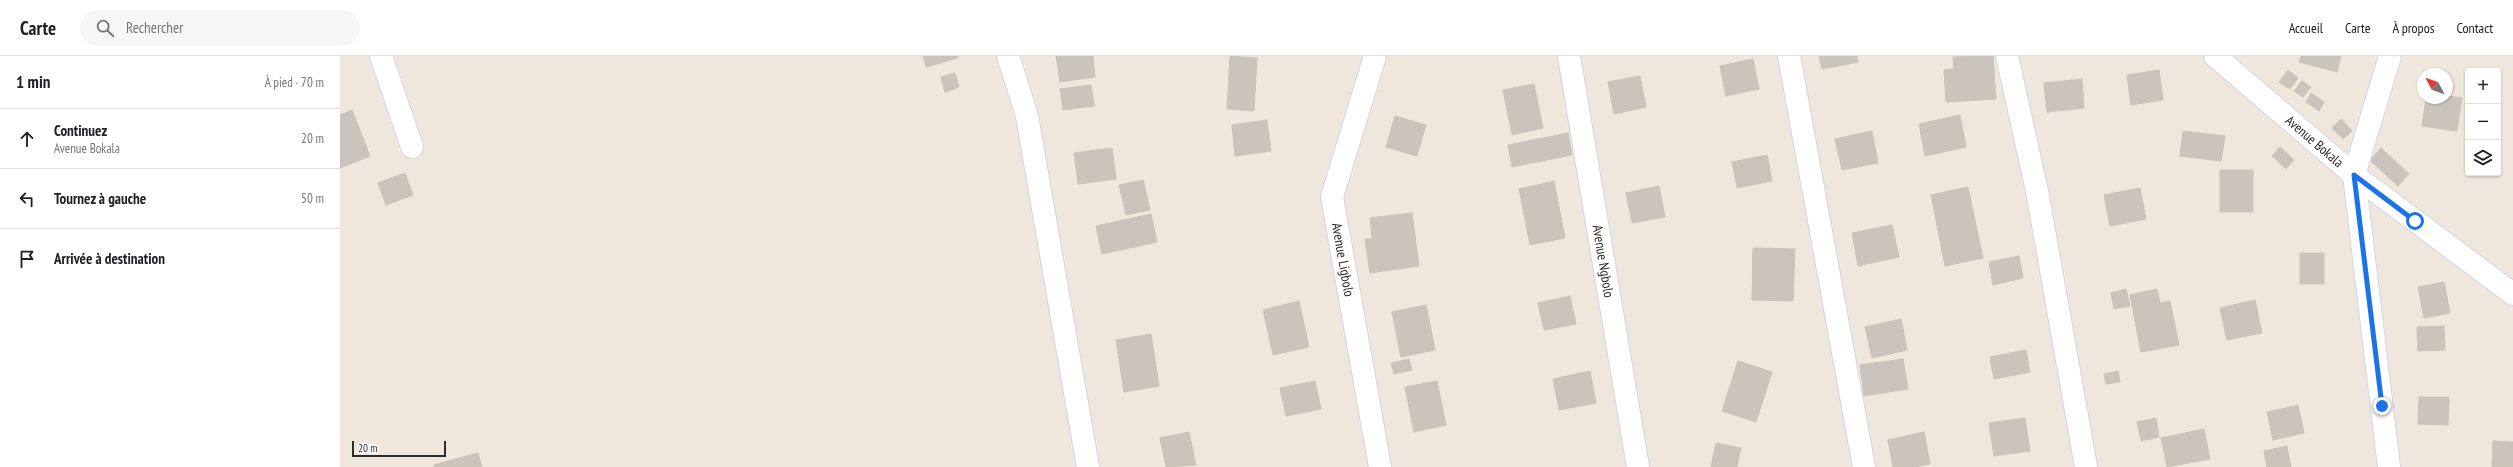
<!DOCTYPE html>
<html lang="fr">
<head>
<meta charset="utf-8">
<style>
	:root { --surface:#fff; --page:#f6f6f6; --text:#202124; --muted:#757577; --line:#e0e0e0 }
	body { margin:0; font-family:"PT Sans Narrow",sans-serif; background:var(--page); color:var(--text) }
	.controls { position:absolute; right:12px; top:12px; display:grid; overflow:hidden; border-radius:4px; box-shadow:0 1px 3px #0004 }
	.controls button { width:36px; height:36px; display:grid; place-items:center; padding:0; border:0; border-bottom:1px solid var(--line); background:var(--surface); color:var(--text); font:20px sans-serif }
	.compass { position:absolute; left:2077px; top:12px; width:36px; height:36px; border-radius:50%; background:var(--surface); box-shadow:0 1px 3px #0004; rotate:311deg }
	.scale { position:absolute; left:12px; bottom:10px; width:94px; box-sizing:border-box; padding-left:4px; border:2px solid #2b2b2b; border-top:0; font-size:11px; line-height:14px; white-space:nowrap; color:#2b2b2b; -webkit-text-stroke:3px #fff; paint-order:stroke }
	.stop { position:absolute; width:12px; height:12px; margin:-9px; border:3px solid #1a73e8; border-radius:50%; background:#fff }
	.stop.end { background:#1a73e8; border-color:#fff; box-shadow:0 1px 4px #0008 }
	.list { margin:0; padding:0; list-style:none }
	h2 { display:flex; justify-content:space-between; align-items:center; height:52px; margin:0; padding:0 16px; font-size:17px }
	h2 small { font-size:13px; font-weight:400; color:var(--muted) }
	.list li { display:grid; grid-template-columns:26px 1fr auto; gap:12px; align-items:center; box-sizing:border-box; height:60px; padding:0 16px; border-top:1px solid var(--line) }
	.list b { display:block; font-size:15px; white-space:nowrap }
	.list p { margin:0; font-size:13px; white-space:nowrap; color:var(--muted) }
	.list em { font-size:13px; font-style:normal; color:var(--muted) }
	.icon { flex:none; width:22px; height:22px; fill:none; stroke:currentColor; stroke-width:2; stroke-linecap:round; stroke-linejoin:round }
	.map { position:relative; flex:none; width:2173px; height:411px; overflow:hidden }
	header { display:flex; align-items:center; gap:24px; box-sizing:border-box; height:56px; padding:0 20px; background:var(--surface); border-bottom:1px solid var(--line) }
	header strong { font-size:19px }
	nav { display:flex; gap:22px; margin-inline-start:auto; font-size:14px }
	.search { width:280px; height:36px; background:var(--page); display:flex; align-items:center; gap:10px; box-sizing:border-box; padding:0 14px; border-radius:22px; color:var(--muted); font-size:15px }
	main { display:flex }
	aside { flex:1; background:var(--surface) }
	.map>svg:first-child { display:block }
</style>
</head>
<body>
<header>
<strong>Carte</strong>
<div class="search"><svg class="icon" aria-label="search" viewBox="0 0 24 24"><circle cx="10" cy="10" r="6"/><path d="M15 15l6 6"/></svg>Rechercher</div>
<nav><a>Accueil</a><a>Carte</a><a>À propos</a><a>Contact</a></nav>
</header>
<main>
<aside>
<h2>1 min<small>À pied · 70 m</small></h2>
<ul class="list">
<li><svg class="icon" aria-label="ahead" viewBox="0 0 24 24"><path d="M12 20V5M6 11l6-6 6 6"/></svg><div><b>Continuez</b><p>Avenue Bokala</p></div><em>20 m</em></li>
<li><svg class="icon" aria-label="left" viewBox="0 0 24 24"><path d="M17 20v-9H6M10 6l-5 5 5 5"/></svg><div><b>Tournez à gauche</b></div><em>50 m</em></li>
<li><svg class="icon" aria-label="arrive" viewBox="0 0 24 24"><path d="M6 21V4h12l-3 4 3 4H6"/></svg><div><b>Arrivée à destination</b></div></li>
</ul>
</aside>
<div class="map">
<svg width="2173" height="411" viewBox="0 0 2173 411">
	<rect width="100%" height="100%" fill="#efe7dc"/>
	<!-- building -->
	<path fill="#cac4bc" stroke="#cac3b5" d="M583 0H618V2L586 11Z
		M716 0H753L755 21 720 26Z
		M890 0 917 2 914 55 887 53Z
		M1479 0H1517L1518 6 1482 13Z
		M1653 0 1656 43 1606 46 1604 14 1614 13 1613 1Z
		M1961 0H2001L1997 16 1959 6Z
		M1413 3 1419 33 1386 40 1380 10Z
		M1819 14 1823 44 1791 49 1787 19Z
		M1948 14 1958 22 1950 33 1939 26Z
		M615 17 619 31 605 36 601 21Z
		M1300 20 1306 51 1274 58 1268 26Z
		M1742 23 1744 52 1707 56 1704 27Z
		M1962 25 1971 31 1963 41 1954 35Z
		M1194 28 1203 72 1172 79 1163 34Z
		M751 29 754 50 723 54 720 33Z
		M1971 37 1984 46 1979 55 1966 46Z
		M2107 40 2122 42 2117 75 2082 70 2086 42H2107Z
		M12 54 30 100 0 112V59Z
		M1620 59 1626 91 1585 100 1579 68Z
		M1055 60 1086 69 1077 100 1046 91Z
		M2001 63 2012 75 2003 83 1992 72Z
		M927 64 931 95 895 100 892 69Z
		M1532 75 1538 107 1502 114 1495 83Z
		M1843 75 1885 80 1881 105 1840 100Z
		M1228 77 1232 99 1172 111 1168 89Z
		M1940 91 1954 104 1946 113 1932 100Z
		M772 92 776 123 738 128 734 97Z
		M2041 92 2069 118 2058 130 2030 104Z
		M1427 99 1432 125 1397 132 1392 106Z
		M1880 114H1913V156H1880Z
		M65 117 73 139 46 149 38 127Z
		M803 124 810 154 786 159 779 129Z
		M1214 125 1225 182 1190 189 1179 133Z
		M1319 130 1325 161 1292 167 1286 137Z
		M1628 131 1643 202 1605 210 1591 139Z
		M1800 132 1806 163 1770 170 1764 139Z
		M1072 157 1079 210 1030 217 1025 183H1032L1030 162Z
		M811 158 817 186 762 198 756 170Z
		M1552 169 1559 201 1518 210 1512 177Z
		M1413 192 1455 193 1453 245 1412 244Z
		M1960 197H1984V228H1960Z
		M1679 200 1683 222 1653 229 1649 206Z
		M2104 226 2110 257 2084 262 2078 231Z
		M1786 233 1790 250 1774 253 1771 237Z
		M1817 233 1820 247 1830 245 1839 289 1801 296 1790 239Z
		M1230 240 1236 268 1204 274 1198 247Z
		M1915 244 1922 277 1887 284 1880 252Z
		M959 245 969 291 933 299 923 254Z
		M1086 249 1095 294 1061 301 1052 256Z
		M1561 263 1567 294 1532 302 1525 271Z
		M2104 270 2105 294 2078 295 2077 271Z
		M811 278 819 330 784 336 776 284Z
		M1686 294 1690 316 1654 323 1650 301Z
		M1069 303 1072 314 1054 318 1051 307Z
		M1563 303 1568 333 1524 340 1520 309Z
		M1398 305 1432 316 1416 366 1382 355Z
		M1250 315 1256 347 1219 354 1213 323Z
		M1778 315 1780 326 1766 328 1764 318Z
		M975 325 981 353 946 360 940 332Z
		M1097 325 1106 369 1074 376 1065 331Z
		M2079 341H2109L2108 369 2078 368Z
		M1958 349 1964 377 1933 384 1927 356Z
		M1685 362 1690 395 1654 400 1649 367Z
		M1816 362 1819 381 1801 385 1797 366Z
		M1864 373 1870 403 1827 411 1821 382Z
		M849 376 856 409 826 411 820 382Z
		M1584 376 1590 408 1575 411H1553L1548 384Z
		M2153 385 2173 386V411H2152Z
		M1376 387 1401 392 1397 411H1371Z
		M1947 390 1951 411H1927L1924 395Z
		M138 397 142 411H94V409Z"/>
	<g fill="none" stroke-linecap="round" stroke-linejoin="round">
		<defs>
			<g id="minor">
				<path d="M41 0 72 91"/>
				<path d="M668 0 687 60 748 411"/>
				<path id="s1" d="M1035 0 992 141 1040 411"/>
				<path id="s2" d="M1229 0 1298 411"/>
				<path d="M1449 0 1524 411"/>
				<path d="M1667 0 1697 135 1746 411"/>
				<path id="s3" d="M1875 0 2014 119 2173 238"/>
				<path d="M2049 411 2014 119 2050 0"/>
			</g>
		</defs>
		<!-- minor casing -->
		<use href="#minor" stroke="#d1d5e6" stroke-width="24"/>
		<!-- minor -->
		<use href="#minor" stroke="#fff" stroke-width="22"/>
	</g>
	<g fill="none" stroke-linecap="round" stroke-linejoin="round">
		<!-- route -->
		<path stroke="#1a73e8" stroke-width="5" d="M2042 350 2014 119 2075 165"/>
	</g>
	<g text-anchor="middle" dominant-baseline="central" stroke-width="4" stroke-linejoin="round" paint-order="stroke">
		<!-- street labels -->
		<g font-size="14" fill="#2b2b2b" stroke="#fff">
			<text stroke="none"><textPath href="#s3" startOffset="131">Avenue Bokala</textPath></text>
			<text stroke="none"><textPath href="#s1" startOffset="211">Avenue Ligbolo</textPath></text>
			<text stroke="none"><textPath href="#s2" startOffset="208">Avenue Ngbolo</textPath></text>
		</g>
	</g>
</svg>
<div class="controls">
<button>+</button>
<button>−</button>
<button><svg class="icon" aria-label="layers" viewBox="0 0 24 24"><path d="M12 4l9 5-9 5-9-5zM3 14l9 5 9-5"/></svg></button>
</div>
<svg class="compass" viewBox="-18 -18 36 36"><path d="M0-13l5 13h-10z" fill="#e53935"/><path d="M0 13l5-13h-10z" fill="#757577"/></svg>
<div class="scale">20 m</div>
<div class="stop" style="left:2075px;top:165px"></div>
<div class="stop end" style="left:2042px;top:350px"></div>
</div>
</main>
</body>
</html>
